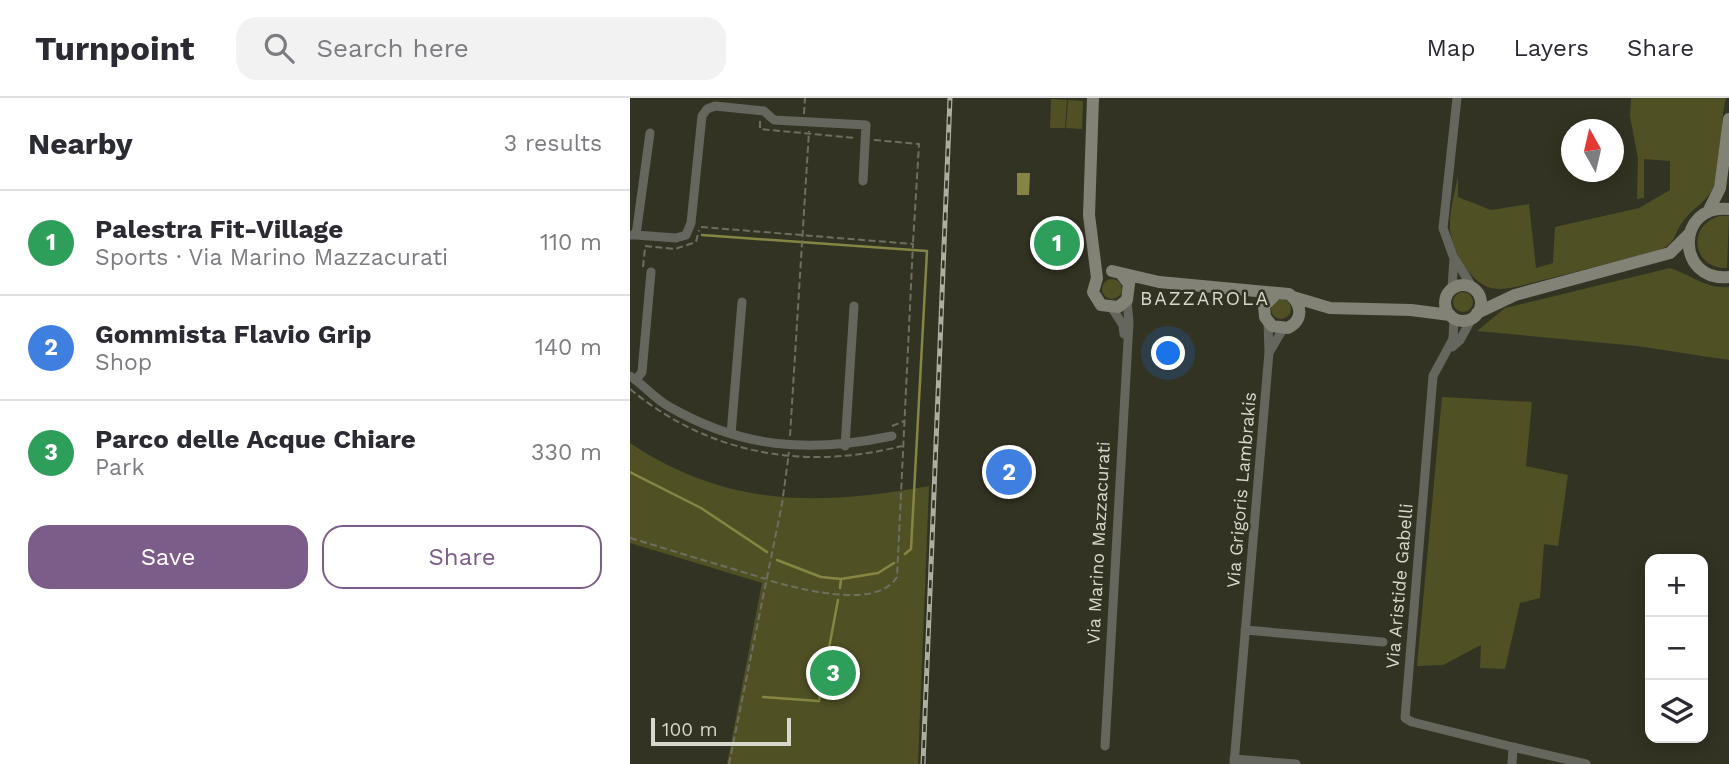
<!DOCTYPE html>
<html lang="en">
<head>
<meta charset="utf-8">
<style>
	:root { --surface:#fff; --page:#f2f2f3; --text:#2b2b33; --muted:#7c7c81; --line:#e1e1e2; --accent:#7c5c89 }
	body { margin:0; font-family:"Work Sans",sans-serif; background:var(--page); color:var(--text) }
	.controls { position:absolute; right:21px; bottom:21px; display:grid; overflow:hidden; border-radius:14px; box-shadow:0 4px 18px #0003 }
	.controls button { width:63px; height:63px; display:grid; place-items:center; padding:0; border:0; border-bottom:2px solid var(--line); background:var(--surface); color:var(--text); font:35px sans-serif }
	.compass { position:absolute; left:931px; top:21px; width:63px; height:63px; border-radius:50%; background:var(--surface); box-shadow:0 4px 18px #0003; rotate:352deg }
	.scale { position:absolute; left:21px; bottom:18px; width:140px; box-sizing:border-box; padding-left:7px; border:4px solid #d7d7cd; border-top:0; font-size:19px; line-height:24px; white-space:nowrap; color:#d7d7cd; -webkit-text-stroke:5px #333323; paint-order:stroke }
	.you { position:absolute; left:539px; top:256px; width:24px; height:24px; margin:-18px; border:5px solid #fff; border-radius:50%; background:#1a73e8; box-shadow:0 0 0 10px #1a73e833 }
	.badge { display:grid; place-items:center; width:46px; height:46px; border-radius:50%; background:var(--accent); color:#fff; font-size:23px; font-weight:700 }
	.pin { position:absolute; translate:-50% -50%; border:4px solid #fff; box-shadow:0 2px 7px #0006 }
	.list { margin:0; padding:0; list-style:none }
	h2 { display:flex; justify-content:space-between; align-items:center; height:91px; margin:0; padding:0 28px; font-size:30px }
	h2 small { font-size:23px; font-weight:400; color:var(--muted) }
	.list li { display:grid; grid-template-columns:46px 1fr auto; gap:21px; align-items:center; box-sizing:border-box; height:105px; padding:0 28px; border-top:2px solid var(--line) }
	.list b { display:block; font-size:26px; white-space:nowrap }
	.list p { margin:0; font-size:23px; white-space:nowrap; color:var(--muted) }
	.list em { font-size:23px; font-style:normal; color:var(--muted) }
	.actions { display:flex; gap:14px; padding:21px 28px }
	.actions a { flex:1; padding:16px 0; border:2px solid var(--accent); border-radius:21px; text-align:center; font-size:24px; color:var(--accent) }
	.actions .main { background:var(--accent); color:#fff }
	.icon { flex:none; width:38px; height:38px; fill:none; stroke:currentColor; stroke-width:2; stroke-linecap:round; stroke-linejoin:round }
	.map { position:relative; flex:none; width:1099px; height:666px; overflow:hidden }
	header { display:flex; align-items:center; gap:42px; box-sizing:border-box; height:98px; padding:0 35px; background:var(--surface); border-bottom:2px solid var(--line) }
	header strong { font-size:33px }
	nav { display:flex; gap:38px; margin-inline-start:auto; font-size:24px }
	.search { width:490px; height:63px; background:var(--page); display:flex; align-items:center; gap:18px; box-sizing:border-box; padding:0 24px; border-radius:21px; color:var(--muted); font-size:26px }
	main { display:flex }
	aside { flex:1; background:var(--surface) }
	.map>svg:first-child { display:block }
</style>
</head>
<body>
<header>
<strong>Turnpoint</strong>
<div class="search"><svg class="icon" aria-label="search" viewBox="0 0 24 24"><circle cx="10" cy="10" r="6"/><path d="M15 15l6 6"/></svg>Search here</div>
<nav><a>Map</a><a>Layers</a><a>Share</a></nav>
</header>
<main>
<aside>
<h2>Nearby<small>3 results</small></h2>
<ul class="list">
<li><span class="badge" style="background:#2e9e5b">1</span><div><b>Palestra Fit-Village</b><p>Sports · Via Marino Mazzacurati</p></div><em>110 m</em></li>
<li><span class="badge" style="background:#3f7fe0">2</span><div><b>Gommista Flavio Grip</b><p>Shop</p></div><em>140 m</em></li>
<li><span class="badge" style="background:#2e9e5b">3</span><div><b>Parco delle Acque Chiare</b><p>Park</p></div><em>330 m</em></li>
</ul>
<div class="actions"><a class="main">Save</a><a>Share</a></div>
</aside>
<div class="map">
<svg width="1099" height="666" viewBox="0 0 1099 666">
	<rect width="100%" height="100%" fill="#333323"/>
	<!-- green -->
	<path fill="#505025" d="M1001 0H1096C1088 28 1097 65 1083 91 1076 104 1063 110 1054 122 1043 135 1048 145 1027 153L890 188C879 190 869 193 858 189 838 182 819 147 820 126 820 110 825 94 828 78V99L861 112 899 106 906 170 923 165 925 129 1009 110 1040 92V63L1014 61V100L1007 101 1008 61 1000 18Z
		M421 1 437 2 435 30H420Z
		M438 2 453 3 452 31 436 30Z
		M1090 118H1099L1097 170C1062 171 1056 127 1090 118Z
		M1040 170C1061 177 1076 191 1099 189V262L1007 248 847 233 875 210Z
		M472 191a10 10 0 1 1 20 0a10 10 0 1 1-20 0Z
		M823 204a10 10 0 1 1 20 0a10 10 0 1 1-20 0Z
		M641 211a10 10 0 1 1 20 0a10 10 0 1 1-20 0Z
		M812 299 902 304 896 368 938 377 928 448 914 446 910 500 890 505 875 571 850 570 851 547 813 567 787 568Z
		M0 345C98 410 188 408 299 388L288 666H97L132 485 0 445Z"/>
	<!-- water -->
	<path fill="#868644" d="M387 75H400L399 97H387Z"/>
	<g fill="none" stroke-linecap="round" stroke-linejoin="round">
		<!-- stream -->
		<path stroke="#868644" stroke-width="2.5" d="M72 137 297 153 281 451 275 456
			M0 374 71 410 137 454
			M147 462 191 479 211 481
			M210 490 211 481 248 475 264 465
			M133 599 189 603 208 502"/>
		<!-- path -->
		<path stroke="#6f6f61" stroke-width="2" stroke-dasharray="7 3.5" stroke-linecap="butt" d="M174 16 175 0
			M130 23V31L225 40
			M244 42 289 46 283 145
			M71 129 283 146 267 479C246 513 167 490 137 482
			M15 148 45 151 66 144 69 132
			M13 169 15 150
			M0 291C78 356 174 373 272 348
			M262 328 274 323
			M160 338 179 33
			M0 440 136 481
			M99 666 152 406 159 354"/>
		<!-- street -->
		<path stroke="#65665e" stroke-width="9" d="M827 0 813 130 823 158 843 190
			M0 137H6L20 35
			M6 137 46 140 56 137 61 125 72 18 77 11 85 8 134 13 144 22 236 27 233 83
			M822 190 824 160
			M482 210 493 227 494 236
			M824 220 823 241 803 278 775 620 782 624 883 649 882 666
			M822 249 830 242 842 220
			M640 253 653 231
			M0 278C14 287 24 300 38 308 112 351 180 355 262 338
			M6 282 12 274 21 174
			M101 336 112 204
			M215 348 224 208
			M615 532 753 544
			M475 648 499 225 497 202
			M883 649 956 666
			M604 661 666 666
			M604 666 639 254 638 224"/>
		<!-- secondary -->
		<path stroke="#828276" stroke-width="12" d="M463 0 459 117 467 180 463 194 471 207 488 209 497 202 499 186 492 177
			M1099 111C1046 105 1045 184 1099 179
			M1078 114 1090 90 1099 21
			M482 173 529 184 659 196C673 207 673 222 658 230L642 228 635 219 634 208 646 196
			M815 205a18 18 0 1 1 36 0a18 18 0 1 1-36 0Z
			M663 199 700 210 781 212 820 217
			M847 215 885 197 1040 155 1059 136"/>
		<defs>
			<path id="rail" d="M293 666 320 0"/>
		</defs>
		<!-- rail casing -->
		<use href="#rail" stroke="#adada2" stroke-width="5"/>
		<!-- rail -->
		<use href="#rail" stroke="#333323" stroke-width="2.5" stroke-dasharray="8" stroke-linecap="butt"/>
	</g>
	<g text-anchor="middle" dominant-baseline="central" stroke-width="5" stroke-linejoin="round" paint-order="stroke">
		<!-- street labels -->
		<g font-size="18" fill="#d7d7cd" stroke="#333323">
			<text transform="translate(611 392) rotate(-85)">Via Grigoris Lambrakis</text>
			<text transform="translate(468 445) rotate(-87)">Via Marino Mazzacurati</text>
			<text transform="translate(769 488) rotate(-85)">Via Aristide Gabelli</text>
		</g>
		<!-- neighbourhood labels -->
		<g font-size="19" letter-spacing="2" fill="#d7d7cd" stroke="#333323">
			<text x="575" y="200">BAZZAROLA</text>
		</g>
	</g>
</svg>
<div class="controls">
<button>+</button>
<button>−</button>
<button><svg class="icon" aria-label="layers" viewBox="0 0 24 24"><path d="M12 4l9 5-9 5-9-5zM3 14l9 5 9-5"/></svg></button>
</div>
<svg class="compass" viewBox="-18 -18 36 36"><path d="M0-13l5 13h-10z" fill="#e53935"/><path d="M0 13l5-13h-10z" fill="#7c7c81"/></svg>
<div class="scale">100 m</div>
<div class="you"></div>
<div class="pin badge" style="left:427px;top:145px;background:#2e9e5b">1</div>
<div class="pin badge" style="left:379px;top:374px;background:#3f7fe0">2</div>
<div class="pin badge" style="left:203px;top:575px;background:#2e9e5b">3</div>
</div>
</main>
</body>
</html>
